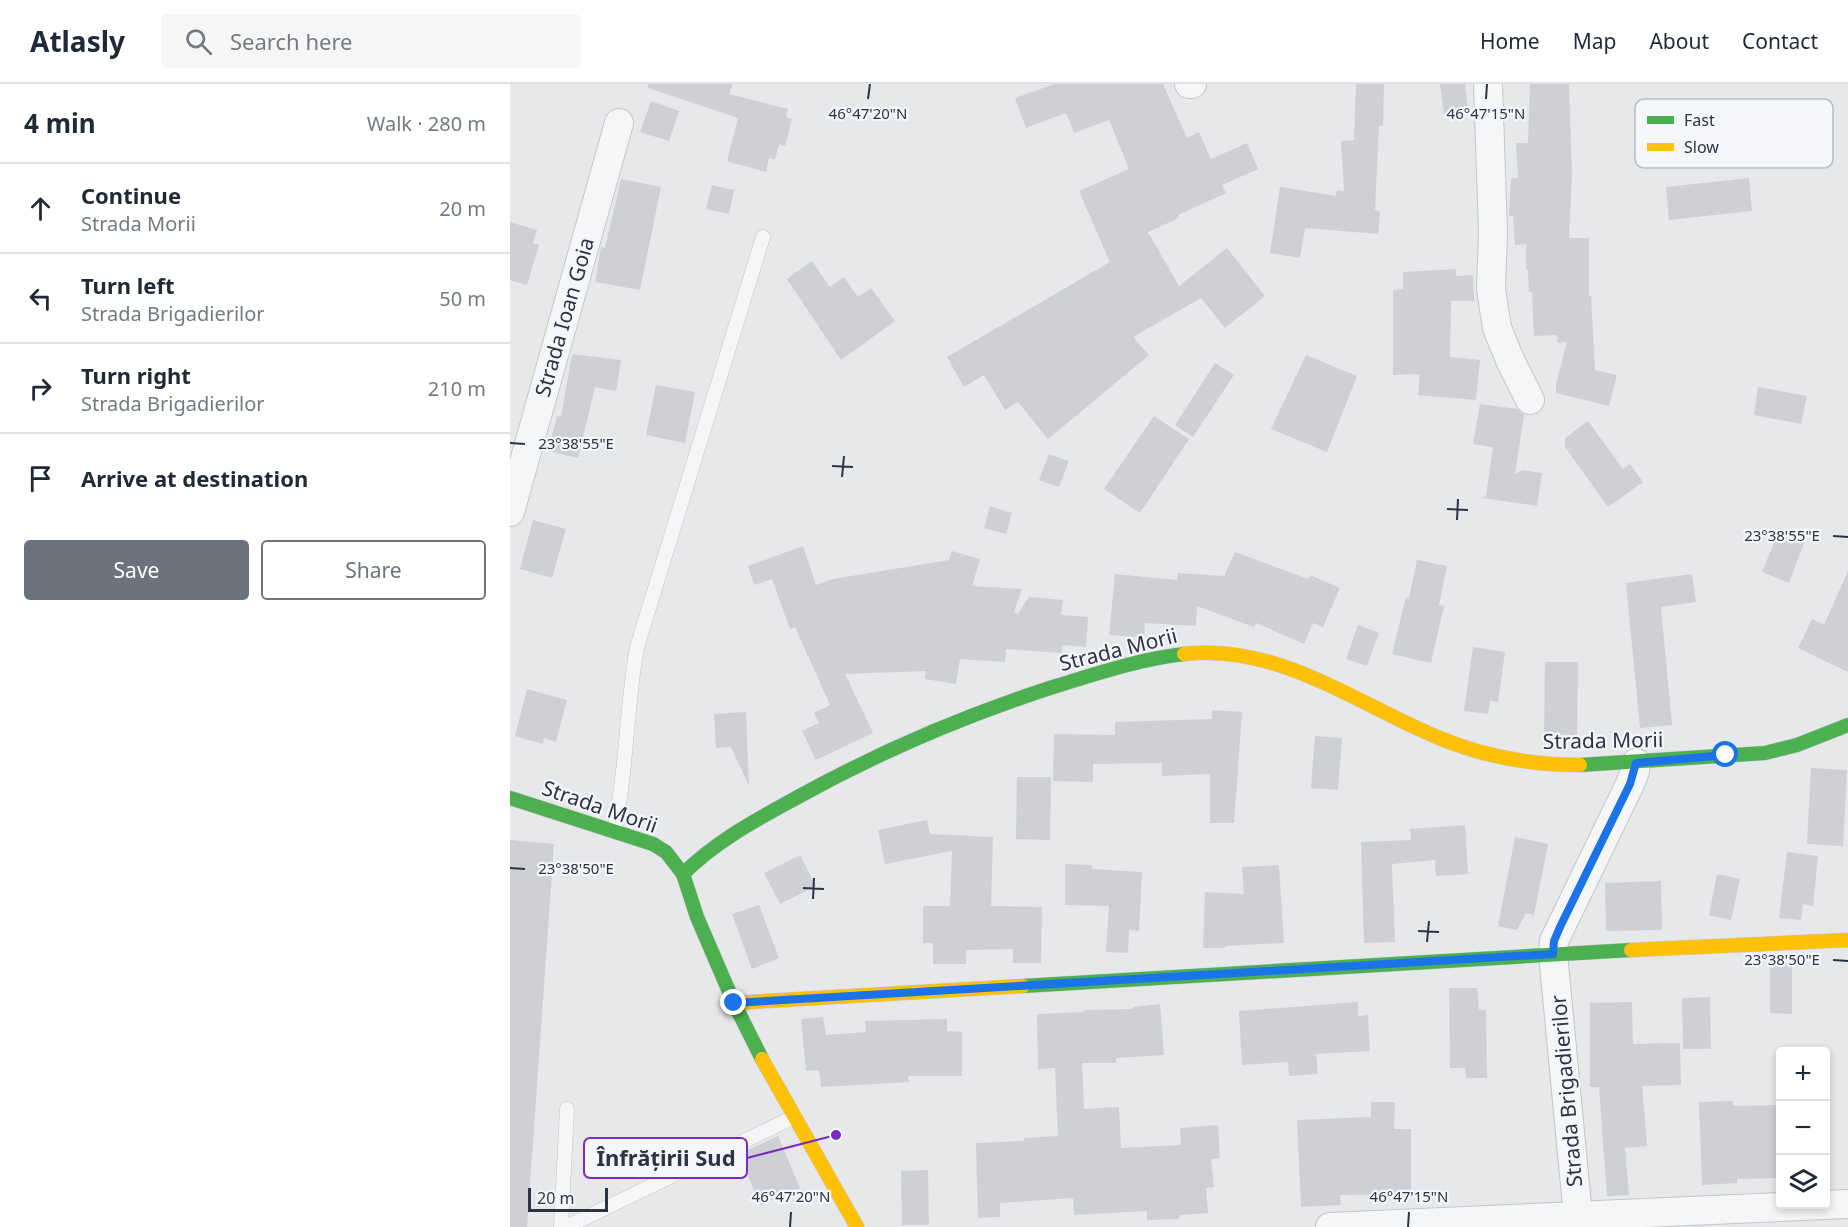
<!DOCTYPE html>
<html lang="en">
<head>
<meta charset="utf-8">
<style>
	:root { --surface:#fff; --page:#f6f6f7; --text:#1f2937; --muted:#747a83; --line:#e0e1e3; --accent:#6c737f }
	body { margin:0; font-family:"Noto Sans",sans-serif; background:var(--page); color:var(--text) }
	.controls { position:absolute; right:18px; bottom:18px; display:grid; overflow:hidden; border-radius:6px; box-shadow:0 3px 9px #0003 }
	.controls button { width:54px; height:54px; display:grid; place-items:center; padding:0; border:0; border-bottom:2px solid var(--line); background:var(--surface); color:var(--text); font:30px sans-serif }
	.scale { position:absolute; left:18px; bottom:15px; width:80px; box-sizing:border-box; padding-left:6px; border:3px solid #2b3445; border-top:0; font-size:16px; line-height:21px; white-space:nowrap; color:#2b3445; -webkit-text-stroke:4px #f4f6f9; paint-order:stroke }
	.stop { position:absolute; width:18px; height:18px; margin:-14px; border:4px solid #1a73e8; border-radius:50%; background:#fff }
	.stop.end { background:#1a73e8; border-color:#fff; box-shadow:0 2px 6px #0008 }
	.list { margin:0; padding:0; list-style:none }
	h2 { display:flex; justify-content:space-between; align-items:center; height:78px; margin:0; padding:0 24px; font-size:26px }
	h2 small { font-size:20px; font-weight:400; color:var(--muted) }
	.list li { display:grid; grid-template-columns:39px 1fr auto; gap:18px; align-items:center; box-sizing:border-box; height:90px; padding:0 24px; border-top:2px solid var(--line) }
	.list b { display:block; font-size:22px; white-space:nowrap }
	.list p { margin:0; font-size:20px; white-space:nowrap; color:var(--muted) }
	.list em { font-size:20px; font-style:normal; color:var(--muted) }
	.actions { display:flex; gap:12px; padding:18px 24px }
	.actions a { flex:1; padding:14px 0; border:2px solid var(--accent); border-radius:6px; text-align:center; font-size:21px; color:var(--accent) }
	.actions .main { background:var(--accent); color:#fff }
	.icon { flex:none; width:33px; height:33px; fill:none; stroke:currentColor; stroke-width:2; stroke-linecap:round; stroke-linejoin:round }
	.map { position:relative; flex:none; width:1338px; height:1143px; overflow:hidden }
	header { display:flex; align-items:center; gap:36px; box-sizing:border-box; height:84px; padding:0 30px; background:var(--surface); border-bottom:2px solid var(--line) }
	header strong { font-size:28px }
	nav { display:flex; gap:33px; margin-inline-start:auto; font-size:21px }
	.search { width:420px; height:54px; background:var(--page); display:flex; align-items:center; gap:15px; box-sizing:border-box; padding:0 21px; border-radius:6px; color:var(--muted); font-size:22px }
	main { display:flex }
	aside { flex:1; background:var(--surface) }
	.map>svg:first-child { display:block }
</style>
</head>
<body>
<header>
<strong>Atlasly</strong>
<div class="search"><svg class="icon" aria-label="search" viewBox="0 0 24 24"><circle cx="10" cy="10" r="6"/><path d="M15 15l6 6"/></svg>Search here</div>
<nav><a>Home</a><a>Map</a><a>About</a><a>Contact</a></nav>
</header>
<main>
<aside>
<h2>4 min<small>Walk · 280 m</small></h2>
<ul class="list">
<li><svg class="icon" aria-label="ahead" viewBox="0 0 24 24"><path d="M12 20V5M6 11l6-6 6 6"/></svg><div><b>Continue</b><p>Strada Morii</p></div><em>20 m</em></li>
<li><svg class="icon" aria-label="left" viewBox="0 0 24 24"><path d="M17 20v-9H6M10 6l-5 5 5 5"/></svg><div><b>Turn left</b><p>Strada Brigadierilor</p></div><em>50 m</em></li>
<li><svg class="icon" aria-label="right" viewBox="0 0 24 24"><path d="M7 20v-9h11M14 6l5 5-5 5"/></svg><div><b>Turn right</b><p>Strada Brigadierilor</p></div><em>210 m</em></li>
<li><svg class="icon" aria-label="arrive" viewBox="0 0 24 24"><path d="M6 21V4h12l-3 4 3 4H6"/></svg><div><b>Arrive at destination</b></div></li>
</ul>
<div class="actions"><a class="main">Save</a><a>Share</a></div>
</aside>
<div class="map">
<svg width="1338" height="1143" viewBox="0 0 1338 1143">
	<rect width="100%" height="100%" fill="#e6e8ea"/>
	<!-- building -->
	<path fill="#ced0d3" d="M138 0H223L219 10 278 25 276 33 282 35 275 62 269 60 265 76 259 74 256 88 217 77 228 34 138 4Z
		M544 0H653L677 54 689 48 701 75 737 59 748 85 712 101 716 109 668 131 669 134 638 148 669 202 717 164 755 212 715 244 691 214 623 253 639 271 538 355 508 318 495 326 474 291 454 303 437 273 600 178 569 107 619 85 599 36 564 49 556 29 516 44 505 14Z
		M846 0H874L873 42H869L865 126 870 127 868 150 795 144 790 174 760 169 770 103 826 112 827 106 834 107 831 57 844 56Z
		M930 0H955L958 27 934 30Z
		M1020 0H1059L1062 90 1059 154H1079V212H1081L1085 286 1107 291 1099 322 1046 309V300L1057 258 1048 259 1047 251 1024 252 1022 208H1019L1018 186H1016V160L1005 161 1003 132H999V128L1001 94H1008L1006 59H1018Z
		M141 17 169 27 159 57 130 48Z
		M1239 94 1242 127 1159 136 1156 103Z
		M111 95 151 103 130 206 85 198 91 163 95 164Z
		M202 101 224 106 219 130 196 125Z
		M0 138 27 146 23 159 29 161 17 201 0 196Z
		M302 177 320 203 334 193 348 213 361 204 385 237 331 276 277 195Z
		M946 185V192L963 191 964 217H941L940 273 970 276 966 316 908 311 910 290 883 291V206L893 205V188Z
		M62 270 111 276 106 307 85 303 68 374 38 367 47 332 51 333Z
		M796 271 847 292 817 368 761 345Z
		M705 279 724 291 683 353 665 341Z
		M146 301 185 308 175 359 136 351Z
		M1248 303 1297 312 1291 340 1244 331Z
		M970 320 1007 325 1014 331 1005 390 1012 386 1032 389 1027 422 973 414 976 412 983 363 963 360Z
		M644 332 679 355 630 429 594 405Z
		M1078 337 1113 385 1120 380 1133 398 1098 423 1055 363V354Z
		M539 370 559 377 549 403 529 396Z
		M480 422 502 429 496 450 474 444Z
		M23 436 56 445 42 494 10 485Z
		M1270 444 1296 454 1279 499 1252 488Z
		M293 462 306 501 323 495 439 476 442 467 470 475 462 502 512 505 504 528 508 530 519 513 553 516 551 531 578 533 576 563 552 561V569L496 565 495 578 450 575 446 600 415 595 416 587 335 590 363 649 306 676 292 647 309 639 304 629 320 621 285 543 280 545 262 495 244 501 238 482Z
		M725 468 798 495 800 491 830 504 813 543 803 539 794 560 746 539 744 543 687 522 686 542 635 539 634 554 599 551 605 490 667 496 668 489 714 492Z
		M907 476 937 482 929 521 934 522 921 579 882 570 896 513 899 514Z
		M1338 487V588L1288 564 1302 535 1314 541Z
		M1182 490 1186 518 1151 523 1162 641 1130 644 1116 499Z
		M848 541 869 549 857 582 836 575Z
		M963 563 995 568 988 618 980 617 978 630 954 627Z
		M1035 578H1068L1067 656H1034Z
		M17 605 57 616 46 658 34 654 33 660 5 652Z
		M702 626 732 628 724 739H700V690L652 692V679L583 680V698L543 697 544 650 605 651V638L702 635Z
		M236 628 239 702 221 663 206 664 204 630Z
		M805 652 832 654 828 706 801 704Z
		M1301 684 1337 686 1333 762 1297 760Z
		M507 693H541L540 756 506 755Z
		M417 736 420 750 483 753 481 822 532 823 531 879H503V865L456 866V880H423V859H413V822H440L442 767 375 780 368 746Z
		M955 741 958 790 926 792 925 776 882 780 885 858 854 859 851 758 901 756 900 745Z
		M1005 753 1038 760 1024 831 1016 829 1007 846 988 842Z
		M0 756 44 760 17 1143H0Z
		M1277 768 1308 772 1303 822 1293 820 1291 836 1269 834Z
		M290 771 306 802 270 820 254 789Z
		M555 780 582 781V785L632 788 629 847 619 846 618 869 596 868 599 822 555 821Z
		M769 781 774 859 715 862V864H693L695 808 734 810 732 783Z
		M1207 790 1230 795 1221 836 1199 831Z
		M1151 797 1152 846 1096 847 1095 799Z
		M249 821 269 874 242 885 222 830Z
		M1260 879H1282V930L1260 929Z
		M939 904H967L969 926H976L977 994H956L955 984H940Z
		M1200 913 1201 965H1173L1172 914Z
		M848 918V932L858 931 860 967 806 970 808 990 779 992 778 978 732 981 729 927Z
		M1122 918 1123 960 1170 959 1171 1001 1132 1002 1137 1062 1115 1064 1119 1111 1097 1112 1089 1003H1080V919Z
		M650 920 654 971 606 974V979H572L574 1025 609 1023 611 1064 671 1061 670 1044 708 1041 710 1074 701 1075 704 1103 696 1104 698 1129 669 1131V1135L637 1136V1127L564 1131 563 1114 490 1119V1133L468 1134 466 1059 514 1057V1054L548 1052 545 984 528 985 527 930 574 928V926L623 925V923Z
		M313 933 316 951 356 948 355 937 437 935V947L452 948V992H398L399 998 311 1003 309 986 296 987 291 935Z
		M1223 1017V1022L1270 1021V1094L1227 1095V1099L1192 1101 1189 1018Z
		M861 1018H885L884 1045H901V1110L830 1111 831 1121 791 1123 787 1036 861 1033Z
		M268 1052 290 1104 250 1121 229 1070Z
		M418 1086 419 1141H392L391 1087Z"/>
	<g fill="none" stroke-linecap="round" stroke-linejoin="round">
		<defs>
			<path id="lane" d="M104 747C117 687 116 624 127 563L253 153
				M51 1143 57 1025
				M56 1143 284 1033"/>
			<path id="street" d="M679 0H682
				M978 0 983 148 981 205 987 244 1000 276 1020 316
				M0 428 109 39
				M820 1143 1338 1120
				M1069 1143 1043 870 1044 857 1120 700 1125 687 1126 679"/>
			<path id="fast" d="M1070 681 1255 669 1287 661 1338 641
				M0 714 143 760 156 768 173 790 187 833 224 919 252 975
				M173 790C206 757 246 736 286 714 369 668 456 631 546 602 588 589 630 575 674 570
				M513 902 1121 866"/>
			<path id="slow" d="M674 570C767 559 845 619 927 653 974 673 1020 681 1070 681
				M1121 866 1338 856
				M224 919 513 902
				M252 975 347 1143"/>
		</defs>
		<!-- lane casing -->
		<use href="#lane" stroke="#c4c6c8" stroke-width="15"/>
		<!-- street casing -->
		<use href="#street" stroke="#c4c6c8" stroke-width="30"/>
		<!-- fast casing -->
		<use href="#fast" stroke="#c4c6c8" stroke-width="15"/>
		<!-- slow casing -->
		<use href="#slow" stroke="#c4c6c8" stroke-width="15"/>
		<!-- lane -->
		<use href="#lane" stroke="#f5f6f7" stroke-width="14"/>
		<!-- street -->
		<use href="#street" stroke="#f5f6f7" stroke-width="28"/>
		<!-- fast -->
		<use href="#fast" stroke="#4caf50" stroke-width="14"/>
		<!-- slow -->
		<use href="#slow" stroke="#ffc107" stroke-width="14"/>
	</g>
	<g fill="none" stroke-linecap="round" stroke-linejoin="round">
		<!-- route -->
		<path stroke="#1a73e8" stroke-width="8" d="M224 919 1043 870 1044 857 1050 843 1120 700 1126 679 1216 671"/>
	</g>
	<!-- ticks -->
	<path fill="none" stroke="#2b3445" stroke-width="2" d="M358 15 360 0M976 15 977 0M0 359 15 360M322 382 343 383M332 393 334 372M937 425 958 426M947 436 948 415M1323 452 1338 453M0 784 15 785M293 804 314 805M303 815 304 794M908 847 929 848M917 858 919 837M1323 876 1338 877M280 1143 281 1128M898 1143 899 1128"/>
	<g text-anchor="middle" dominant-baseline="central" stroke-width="4.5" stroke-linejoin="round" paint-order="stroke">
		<!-- street labels -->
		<g font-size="21" fill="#2b3445" stroke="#f4f6f9">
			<text transform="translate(54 233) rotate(-74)">Strada Ioan Goia</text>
			<text transform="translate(608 565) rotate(-14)">Strada Morii</text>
			<text transform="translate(1093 656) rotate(-1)">Strada Morii</text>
			<text transform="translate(90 722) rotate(19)">Strada Morii</text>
			<text transform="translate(1056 1007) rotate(-95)">Strada Brigadierilor</text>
		</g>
	</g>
	<!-- legend -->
	<rect x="1125" y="15" width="198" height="69" rx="9" fill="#f4f6f9" stroke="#b8bcc3" stroke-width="1.5"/>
	<rect x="1137" y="32" width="27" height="8" fill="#4caf50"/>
	<rect x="1137" y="59" width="27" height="8" fill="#ffc107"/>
	<g font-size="16" fill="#2b3445">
		<text x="1174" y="42">Fast</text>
		<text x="1174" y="69">Slow</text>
	</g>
	<g font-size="15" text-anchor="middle" fill="#2b3445" stroke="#f4f6f9" stroke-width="4.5" stroke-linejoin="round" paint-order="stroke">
		<text x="358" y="35">46°47'20"N</text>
		<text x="976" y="35">46°47'15"N</text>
		<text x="66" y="365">23°38'55"E</text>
		<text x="1272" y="457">23°38'55"E</text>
		<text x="66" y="790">23°38'50"E</text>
		<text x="1272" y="881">23°38'50"E</text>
		<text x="281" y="1118">46°47'20"N</text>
		<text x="899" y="1118">46°47'15"N</text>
	</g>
	<!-- callouts -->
	<path fill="none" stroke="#7b2cbf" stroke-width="2" d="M326 1051L237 1074"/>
	<circle fill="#7b2cbf" stroke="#f4f6f9" stroke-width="2" cx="326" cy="1051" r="6"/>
	<rect fill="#f4f6f9" stroke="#7b2cbf" stroke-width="2" x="74" y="1054" width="163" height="40" rx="6"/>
	<g font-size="22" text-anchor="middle" font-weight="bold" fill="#2b3445">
		<text x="156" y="1082">Înfrățirii Sud</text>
	</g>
</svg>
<div class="controls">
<button>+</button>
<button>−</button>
<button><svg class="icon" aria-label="layers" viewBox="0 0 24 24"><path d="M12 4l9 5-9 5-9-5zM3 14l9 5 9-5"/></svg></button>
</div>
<div class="scale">20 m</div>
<div class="stop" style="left:1216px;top:671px"></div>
<div class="stop end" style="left:224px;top:919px"></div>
</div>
</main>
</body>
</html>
